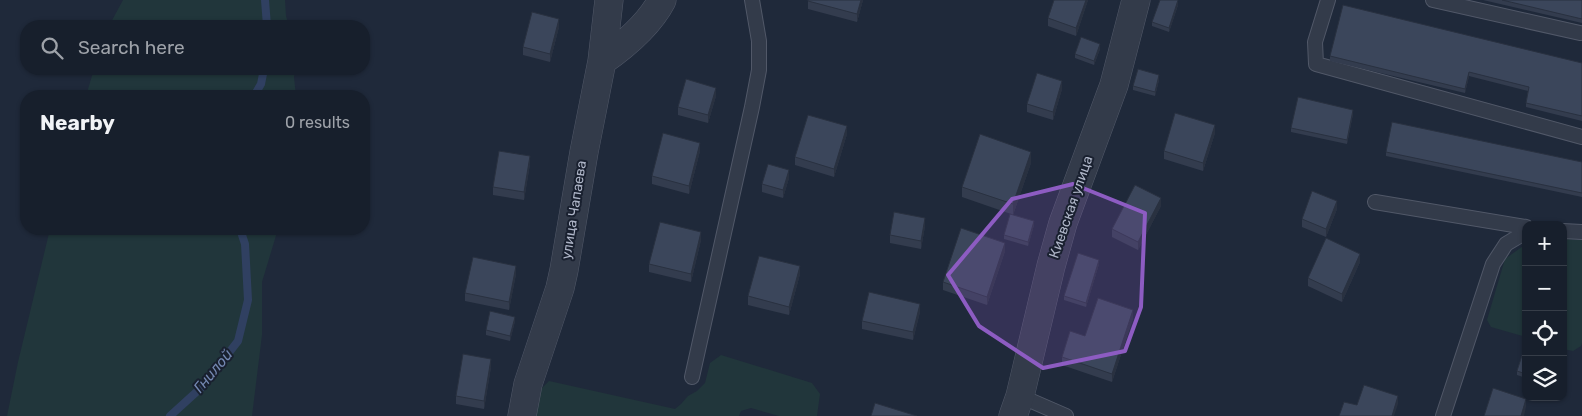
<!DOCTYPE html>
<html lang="en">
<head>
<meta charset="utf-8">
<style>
	:root { --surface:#171f2c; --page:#242c38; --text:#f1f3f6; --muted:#9ea2a9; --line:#363d48 }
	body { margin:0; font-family:Rubik,sans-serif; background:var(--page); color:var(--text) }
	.controls { position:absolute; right:15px; bottom:15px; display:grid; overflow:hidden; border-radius:10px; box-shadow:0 1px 4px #0004 }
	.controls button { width:45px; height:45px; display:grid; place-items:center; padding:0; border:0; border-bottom:1px solid var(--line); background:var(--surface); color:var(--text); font:25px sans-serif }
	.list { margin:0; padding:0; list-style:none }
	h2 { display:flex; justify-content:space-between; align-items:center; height:65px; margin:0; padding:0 20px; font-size:21px }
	h2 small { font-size:16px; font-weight:400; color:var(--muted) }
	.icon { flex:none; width:28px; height:28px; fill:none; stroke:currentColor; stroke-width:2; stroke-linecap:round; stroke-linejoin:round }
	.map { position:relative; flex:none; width:1582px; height:416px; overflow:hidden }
	.search { position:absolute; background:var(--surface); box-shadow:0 1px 4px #0004; left:20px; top:20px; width:350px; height:55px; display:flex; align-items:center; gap:12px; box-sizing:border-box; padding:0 18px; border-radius:20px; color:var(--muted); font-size:19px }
	.panel { position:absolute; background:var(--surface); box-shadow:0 1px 4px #0004; left:20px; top:90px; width:350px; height:145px; border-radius:20px }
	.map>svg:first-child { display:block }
</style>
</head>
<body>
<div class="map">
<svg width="1582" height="416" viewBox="0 0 1582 416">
	<rect width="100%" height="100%" fill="#1f293a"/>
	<!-- green -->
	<path fill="#21363b" d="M123 0H285L286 16 289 26H109Z
		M94 69H295L294 77 296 96H86Z
		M50 229H278L262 282V335L252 416H7L18 362Z
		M1563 239 1582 240V343L1581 346 1573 351 1563 349Z
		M1526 244V337L1491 327 1487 320 1505 259Z
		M721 355 812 383 820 394 817 416H779L751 408 741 411 739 416H535L540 390 549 381 675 409 681 404 688 396 697 391 705 383 710 363Z"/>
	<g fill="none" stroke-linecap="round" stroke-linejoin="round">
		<!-- stream -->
		<path stroke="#304061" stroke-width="8" d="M265 0 267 26
			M254 96 261 84 264 69
			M170 416 203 386 238 341 248 300 245 244 240 229"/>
		<defs>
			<path id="service" d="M1328 0 1315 42 1316 64 1582 137
				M1433 0 1580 33
				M1375 202 1526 227
				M1563 231 1582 232
				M692 377 752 107 759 70V41L752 0
				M1020 396 1066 416
				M1443 416 1493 264 1506 244 1526 232"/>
			<path id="minor" d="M602 61C625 45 649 25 662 0
				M522 416 528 384 560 288 564 270 584 152 602 61 609 0
				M1013 416 1020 396 1051 266 1063 223 1114 85 1136 0"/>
		</defs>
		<!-- service casing -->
		<use href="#service" stroke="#515868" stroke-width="16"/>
		<!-- minor casing -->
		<use href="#minor" stroke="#515868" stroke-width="29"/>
		<!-- service -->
		<use href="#service" stroke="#333b4a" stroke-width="14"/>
		<!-- minor -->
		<use href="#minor" stroke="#333b4a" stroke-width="28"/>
	</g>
	<!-- wall -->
	<path fill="#333c4e" d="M863 0 857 22 808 9V1Z
		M1088 0 1076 36 1048 26V18Z
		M1483 0H1582V23Z
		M1178 5 1169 32 1152 26V22Z
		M559 27 550 62 523 55V47Z
		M1100 49 1094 65 1075 58V54Z
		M1330 56 1582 63V121L1526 107V103L1528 91 1469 76 1465 93 1330 61Z
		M1159 80 1155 96 1133 90V86Z
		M1062 89 1053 120 1027 112V104Z
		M716 96 708 123 678 115V107Z
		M1353 114 1347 144 1291 132V128Z
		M1215 133 1203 171 1164 159V151Z
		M847 134 834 177 795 165V157Z
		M700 151 689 194 652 184V176Z
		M1386 152 1582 162V197L1386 156Z
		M1031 163 1013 215 1034 225 1028 246 1004 239V235L1011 214 962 197V187Z
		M530 164 524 200 493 195V187Z
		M789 178 783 198 762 192V184Z
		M1161 206 1138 250 1112 237V229Z
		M1337 209 1326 237 1302 227V219Z
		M925 226 921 249 890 243V235Z
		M701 240 691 282 649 272V264Z
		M1005 251 987 305 943 290V282Z
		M1360 262 1342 302 1308 286V278Z
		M1099 264 1086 307 1064 300V296Z
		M516 274 509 310 465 301V293Z
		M800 274 789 315 748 305V296Z
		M920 312 913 340 862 329V321Z
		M1133 318 1112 382 1062 365V357L1085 336Z
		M515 321 510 341 486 335V330Z
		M1526 353V378L1517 375V371Z
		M491 367 484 409 456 404V396Z"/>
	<!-- shaded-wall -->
	<path fill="#293140" d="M861 0H863L857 22V14Z
		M1086 0H1088L1076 36V28Z
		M1178 0V5L1169 32V28Z
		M559 19V27L550 62V54Z
		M1100 44V49L1094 65V61Z
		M1469 72V76L1465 93V89Z
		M1159 75V80L1155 96V92Z
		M1062 81V89L1053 120V112Z
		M716 88V96L708 123V115Z
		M1353 110V114L1347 144V140Z
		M1215 125V133L1203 171V163Z
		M847 126V134L834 177V169Z
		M700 143V151L689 194V186Z
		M1031 152V163L1013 215V204Z
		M530 156V164L524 200V192Z
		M789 170V178L783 198V190Z
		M1161 198V206L1138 250V242Z
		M1337 201V209L1326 237V229Z
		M925 218V226L921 249V241Z
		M1034 221V225L1028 246V242Z
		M701 232V240L691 282V274Z
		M1005 243V251L987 305V297Z
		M1360 254V262L1342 302V294Z
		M1099 260V264L1086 307V303Z
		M516 266V274L509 310V302Z
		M800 266V274L789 315V307Z
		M920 304V312L913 340V332Z
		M1133 310V318L1112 382V374Z
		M515 317V321L510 341V336Z
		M491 359V367L484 409V401Z
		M1398 396V404L1394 416H1392Z
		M1526 399V407L1524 416H1521Z"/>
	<!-- building -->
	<path fill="#3b465b" stroke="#293140" d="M808 0H861L857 14 808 1Z
		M1054 0H1086L1076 28 1048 18Z
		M1160 0H1178L1169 28 1152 22Z
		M1502 0H1582V19Z
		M1343 5 1582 63V116L1526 103 1529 87 1469 72 1465 89 1330 56Z
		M532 12 559 19 550 54 523 47Z
		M1081 37 1100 44 1094 61 1075 54Z
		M1138 69 1159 75 1155 92 1133 86Z
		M1037 73 1062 81 1053 112 1027 104Z
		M686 79 716 88 708 115 678 107Z
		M1298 97 1353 110 1347 140 1291 128Z
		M1175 113 1215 125 1203 163 1164 151Z
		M808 115 847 126 834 169 795 157Z
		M1392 122 1582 162V193L1386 152Z
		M663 133 700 143 689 186 652 176Z
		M980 134 1031 152 1013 204 962 187Z
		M499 151 530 156 524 192 493 187Z
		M768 164 789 170 783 190 762 184Z
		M1135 185 1161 198 1138 242 1112 229Z
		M1312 191 1337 201 1326 229 1302 219Z
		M894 212 925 218 921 241 890 235Z
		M1010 214 1034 221 1028 242 1004 235Z
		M660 222 701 232 691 274 649 264Z
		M961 228 1005 243 987 297 943 282Z
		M1326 238 1360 254 1342 294 1308 278Z
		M1078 253 1099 260 1086 303 1064 296Z
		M759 256 800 266 789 307 748 296Z
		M473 257 516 266 509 302 465 293Z
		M869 292 920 304 913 332 862 321Z
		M1098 298 1133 310 1112 374 1062 357 1070 331 1085 336Z
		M490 311 515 317 510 336 486 330Z
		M1523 352 1526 353V374L1517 371Z
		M463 354 491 359 484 401 456 396Z
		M1364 385 1398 396 1392 416H1339L1344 402 1357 405Z
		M1493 388 1526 399 1521 416H1484Z
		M875 403 917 416H871Z"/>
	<!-- marked area -->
	<path fill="#8d5cc2" fill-opacity="0.2" stroke="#8d5cc2" stroke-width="4" stroke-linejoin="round" d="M1073 184 1145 213 1141 307 1125 351 1043 368 979 326 948 275 1012 199Z"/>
	<g text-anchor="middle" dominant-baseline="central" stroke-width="4" stroke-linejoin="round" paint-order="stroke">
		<!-- street labels -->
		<g font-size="14" fill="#aeb5c7" stroke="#19202f">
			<text transform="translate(1071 207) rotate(-71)">Киевская улица</text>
			<text transform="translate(574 210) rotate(-81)">улица Чапаева</text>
		</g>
		<!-- water labels -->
		<g font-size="15" font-style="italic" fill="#7488b2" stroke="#19202f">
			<text transform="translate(213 371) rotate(-50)">Гнилой</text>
		</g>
	</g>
</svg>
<div class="controls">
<button>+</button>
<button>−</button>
<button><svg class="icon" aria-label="locate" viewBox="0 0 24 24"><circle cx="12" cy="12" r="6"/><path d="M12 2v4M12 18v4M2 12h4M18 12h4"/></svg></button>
<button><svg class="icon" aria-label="layers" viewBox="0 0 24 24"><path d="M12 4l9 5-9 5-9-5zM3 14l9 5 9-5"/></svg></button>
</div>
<div class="search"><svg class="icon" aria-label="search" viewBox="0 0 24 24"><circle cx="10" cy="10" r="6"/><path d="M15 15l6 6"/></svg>Search here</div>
<section class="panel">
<h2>Nearby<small>0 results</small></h2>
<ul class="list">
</ul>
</section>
</div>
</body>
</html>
